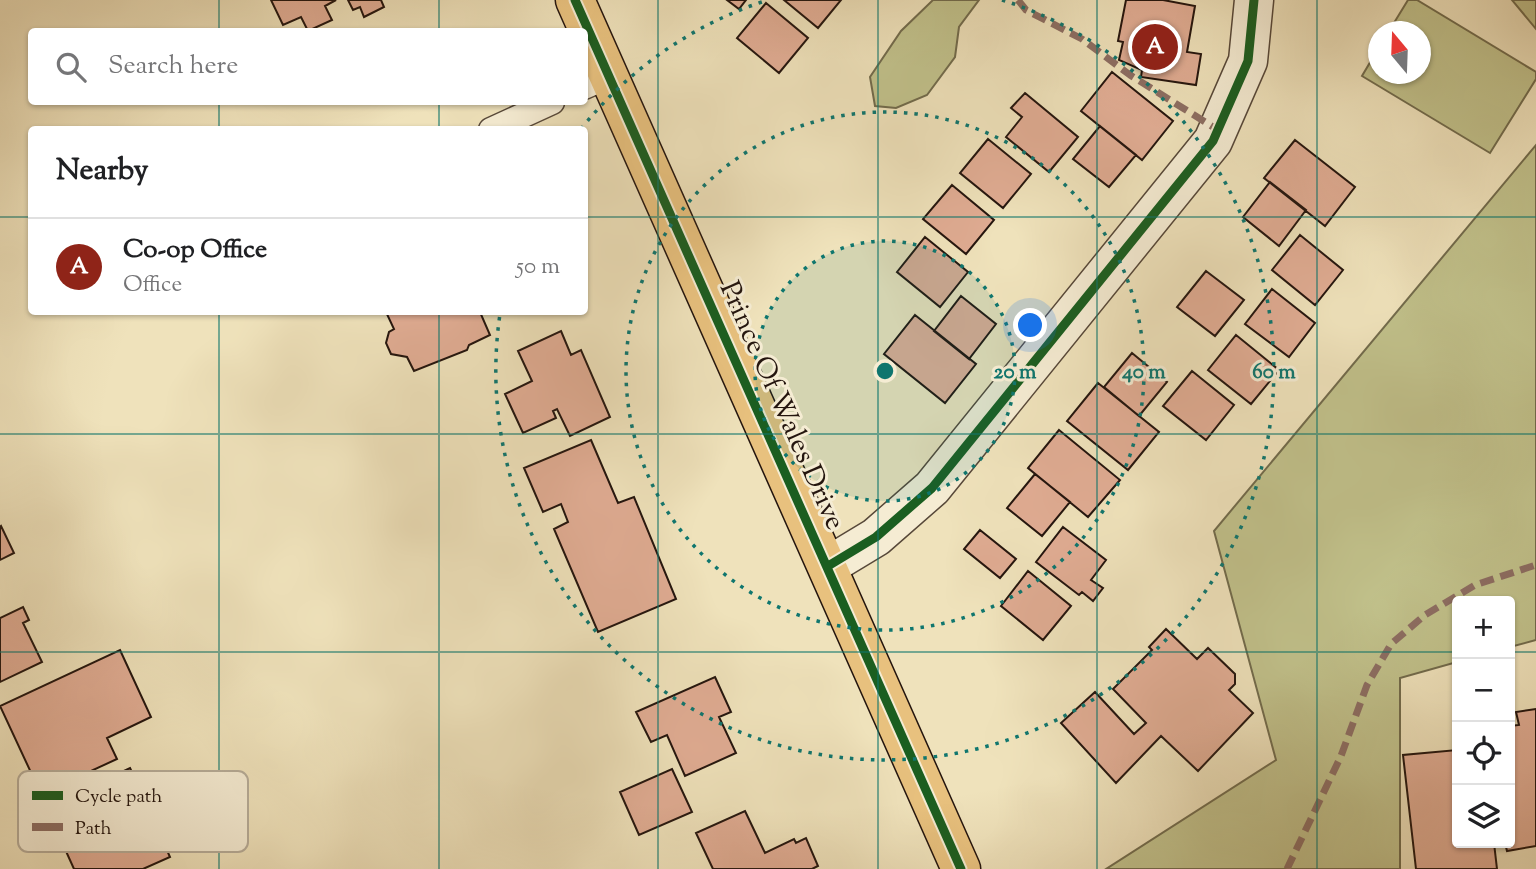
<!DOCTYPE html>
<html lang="en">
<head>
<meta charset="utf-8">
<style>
	:root { --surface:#fff; --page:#f6f6f6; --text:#202124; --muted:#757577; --line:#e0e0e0; --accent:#8f2418 }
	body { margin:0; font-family:"Sorts Mill Goudy",serif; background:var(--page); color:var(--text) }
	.controls { position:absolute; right:21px; bottom:21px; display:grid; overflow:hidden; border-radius:7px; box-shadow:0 2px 5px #0004 }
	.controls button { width:63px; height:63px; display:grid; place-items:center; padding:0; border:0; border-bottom:2px solid var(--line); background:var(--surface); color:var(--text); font:35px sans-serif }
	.compass { position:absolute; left:1368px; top:21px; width:63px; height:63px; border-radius:50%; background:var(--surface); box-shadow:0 2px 5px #0004; rotate:341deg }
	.you { position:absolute; left:1031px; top:326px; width:24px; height:24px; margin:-18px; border:5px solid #fff; border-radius:50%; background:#1a73e8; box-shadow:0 0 0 10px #1a73e833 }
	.badge { display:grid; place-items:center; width:46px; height:46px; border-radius:50%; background:var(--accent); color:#fff; font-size:23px; font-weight:700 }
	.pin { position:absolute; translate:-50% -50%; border:4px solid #fff; box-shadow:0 2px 7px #0006 }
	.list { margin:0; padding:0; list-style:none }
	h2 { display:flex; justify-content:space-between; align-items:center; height:91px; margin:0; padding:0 28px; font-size:30px }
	h2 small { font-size:23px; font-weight:400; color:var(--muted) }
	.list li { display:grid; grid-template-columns:46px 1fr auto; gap:21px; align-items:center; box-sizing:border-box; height:98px; padding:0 28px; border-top:2px solid var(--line) }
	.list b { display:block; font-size:26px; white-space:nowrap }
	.list p { margin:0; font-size:23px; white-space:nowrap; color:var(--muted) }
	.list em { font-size:23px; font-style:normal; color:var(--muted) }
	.icon { flex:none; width:38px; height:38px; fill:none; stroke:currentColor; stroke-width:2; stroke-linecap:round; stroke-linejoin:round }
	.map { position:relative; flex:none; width:1536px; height:869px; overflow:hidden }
	.search { position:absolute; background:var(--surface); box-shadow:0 2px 5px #0004; left:28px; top:28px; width:560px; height:77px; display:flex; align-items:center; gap:18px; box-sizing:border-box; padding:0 24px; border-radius:7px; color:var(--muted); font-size:26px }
	.panel { position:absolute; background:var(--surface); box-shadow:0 2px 5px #0004; left:28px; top:126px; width:560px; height:189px; border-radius:7px }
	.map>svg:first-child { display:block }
</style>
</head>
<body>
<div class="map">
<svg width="1536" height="869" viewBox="0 0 1536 869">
	<rect width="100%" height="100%" fill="#efe2bb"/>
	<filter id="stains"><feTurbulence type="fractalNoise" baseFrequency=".00286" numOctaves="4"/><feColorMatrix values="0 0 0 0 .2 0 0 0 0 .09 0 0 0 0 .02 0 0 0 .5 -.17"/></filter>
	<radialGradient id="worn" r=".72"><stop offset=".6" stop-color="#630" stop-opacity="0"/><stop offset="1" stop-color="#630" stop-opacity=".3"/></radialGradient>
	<!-- green -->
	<path fill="#c1c18b" stroke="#726b4c" stroke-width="2" d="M933 0H979L959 27 955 57 927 95 896 108 875 106 870 77 901 31Z
		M1408 0H1417L1536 72V79L1490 153 1362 76 1378 49V74H1420V32L1389 31Z
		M1512 0H1536V29Z
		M1536 145V640L1510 647V601H1457V662L1400 678V869H1106L1276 760 1214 531Z"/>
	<!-- building -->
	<path fill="#e0ac93" stroke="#24150e" stroke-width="2" d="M271 0H336L325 6 332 20 308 31 301 17 283 25Z
		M348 0H381L384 7 364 17 360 7 353 10Z
		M727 0H746L739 9Z
		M784 0H841L818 28Z
		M1126 0H1163L1195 6 1187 52 1201 54 1196 85 1141 77 1142 70 1119 60 1123 42 1118 41Z
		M766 3 808 38 779 73 737 38Z
		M1112 72 1173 121 1142 160 1081 111Z
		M1025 93 1078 137 1049 172 1006 137 1022 117 1011 108Z
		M1100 126 1136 155 1109 187 1073 159Z
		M988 139 1031 174 1003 208 960 173Z
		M1295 140 1355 187 1325 226 1264 178Z
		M1270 182 1306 210 1279 246 1243 217Z
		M952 185 994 220 966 254 923 219Z
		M1300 235 1343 270 1315 305 1272 270Z
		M925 237 968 272 940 307 897 272Z
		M1206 271 1244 300 1215 336 1177 307Z
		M1272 289 1315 323 1289 357 1245 324Z
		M961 296 996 324 969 359 934 331Z
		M386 312H480L490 335 469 345 467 350 414 371 407 357 391 354 386 343 389 332 394 329Z
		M915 315 976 364 945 403 884 354Z
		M561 331 571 355 581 350 610 417 570 436 557 409 553 411 556 418 523 433 505 394 532 381 518 351Z
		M1236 335 1279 370 1251 404 1208 370Z
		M1132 353 1167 382 1139 416 1104 387Z
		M1192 371 1234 405 1206 440 1163 406Z
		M1098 383 1159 432 1128 470 1067 421Z
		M1059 430 1120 480 1088 517 1028 468Z
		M591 440 618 503 634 497 676 599 598 632 554 529 568 522 561 504 543 512 524 468Z
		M1035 474 1070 502 1042 536 1007 508Z
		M1 526 14 553 0 560V527Z
		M1063 527 1106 560 1091 580 1103 588 1093 601 1082 592 1079 595 1036 562Z
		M980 530 1016 559 1000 578 964 549Z
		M1028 571 1071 606 1043 640 1001 606Z
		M23 607 29 620 23 623 42 662 0 682V618Z
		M1166 629 1197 659 1208 648 1235 674V684L1229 690 1253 713 1198 771 1161 736 1116 783 1061 723 1095 692 1134 734 1146 723 1113 689 1152 650 1149 647Z
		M120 650 151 717 107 738 117 759 41 794 0 706Z
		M715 677 731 712 719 717 736 753 685 776 667 735 651 742 636 712Z
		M1536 709V846L1507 851 1505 843H1510V726L1519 725 1516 712Z
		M1457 750V843H1494L1497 869H1416L1403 755Z
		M130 768 170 857 143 869H74L46 807Z
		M672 769 692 812 639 835 620 792Z
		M745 811 765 853 794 839 796 843 806 838 818 866 812 869H713L696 833Z"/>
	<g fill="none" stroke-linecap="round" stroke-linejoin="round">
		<defs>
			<path id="lane" d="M584 87 609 76
				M491 130 552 102"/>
			<path id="street" d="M828 566 876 537 932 488 1213 141 1248 61 1254 0"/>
			<path id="primary" d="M575 0 961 869"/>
		</defs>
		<!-- lane casing -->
		<use href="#lane" stroke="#574839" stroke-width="27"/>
		<!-- street casing -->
		<use href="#street" stroke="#574839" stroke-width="41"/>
		<!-- primary casing -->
		<use href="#primary" stroke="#24150e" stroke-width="41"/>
		<!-- lane -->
		<use href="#lane" stroke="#f5ecd3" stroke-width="24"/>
		<!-- street -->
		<use href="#street" stroke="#f5ecd3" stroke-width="38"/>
		<!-- primary -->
		<use href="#primary" stroke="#e8c17e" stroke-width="38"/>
		<!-- quiet -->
		<path stroke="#8d6e63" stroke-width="7" stroke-dasharray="14 7" stroke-linecap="butt" d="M1018 0 1026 10 1082 39 1130 75 1218 130
			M1287 869 1341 756 1367 685 1391 644 1425 615 1475 585 1536 565"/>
		<defs>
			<path id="cycleway" d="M575 0 961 869
				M828 566 876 537 932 488 1213 141 1248 61 1254 0"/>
		</defs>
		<!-- cycleway casing -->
		<use href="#cycleway" stroke="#f5ecd3" stroke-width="13"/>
		<!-- cycleway -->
		<use href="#cycleway" stroke="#1b5e20" stroke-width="9"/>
	</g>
	<!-- grid -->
	<path fill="none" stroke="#0f766e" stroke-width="2" stroke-opacity="0.55" d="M219 0V32M439 0V32M658 0V869M878 0V869M1097 0V869M1317 0V869M219 102V130M439 102V130M0 217H32M584 217H1536M219 312V869M439 312V869M0 434H1536M0 652H1457M1510 652H1536"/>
	<!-- distance rings -->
	<circle cx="885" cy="371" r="130" fill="#0f766e" fill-opacity=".12"/>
	<g fill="none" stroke="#0f766e" stroke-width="3.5" stroke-dasharray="3.5 7">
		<circle cx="885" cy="371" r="130"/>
		<circle cx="885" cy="371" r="259"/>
		<path d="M581 129A389 389 0 0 1 768 0M1002 0A389 389 0 1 1 500 314"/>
	</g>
	<g text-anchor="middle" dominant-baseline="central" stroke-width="6" stroke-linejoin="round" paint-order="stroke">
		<!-- street labels -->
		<g font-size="28" fill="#24150e" stroke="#f5ecd3">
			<text transform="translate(781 406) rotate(66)">Prince Of Wales Drive</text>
		</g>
	</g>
	<!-- legend -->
	<rect x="18" y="771" width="230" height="81" rx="10" fill="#f5ecd3" stroke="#b6ac98" stroke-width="2"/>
	<rect x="32" y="791" width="31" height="9" fill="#1b5e20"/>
	<rect x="32" y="823" width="31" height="8" fill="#8d6e63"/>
	<g font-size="19" fill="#24150e">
		<text x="75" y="802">Cycle path</text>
		<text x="75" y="834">Path</text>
	</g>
	<circle cx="885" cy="371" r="10" fill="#0f766e" stroke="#f5ecd3" stroke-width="3.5"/>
	<g font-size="21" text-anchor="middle" font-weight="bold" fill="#0f766e" stroke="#f5ecd3" stroke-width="6" stroke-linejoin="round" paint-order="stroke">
		<text x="1015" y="378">20 m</text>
		<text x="1144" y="378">40 m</text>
		<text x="1274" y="378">60 m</text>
	</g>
	<rect width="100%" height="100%" filter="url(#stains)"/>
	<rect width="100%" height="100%" fill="url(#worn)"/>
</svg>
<div class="controls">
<button>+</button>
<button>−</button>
<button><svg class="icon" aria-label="locate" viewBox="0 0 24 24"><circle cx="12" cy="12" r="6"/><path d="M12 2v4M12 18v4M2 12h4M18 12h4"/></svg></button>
<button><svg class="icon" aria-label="layers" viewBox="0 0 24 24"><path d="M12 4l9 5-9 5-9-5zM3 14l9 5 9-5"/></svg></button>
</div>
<svg class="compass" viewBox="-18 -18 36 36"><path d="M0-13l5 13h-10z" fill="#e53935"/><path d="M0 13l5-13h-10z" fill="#757577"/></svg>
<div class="you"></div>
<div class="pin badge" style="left:1155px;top:47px">A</div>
<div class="search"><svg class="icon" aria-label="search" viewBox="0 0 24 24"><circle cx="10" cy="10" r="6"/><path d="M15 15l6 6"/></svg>Search here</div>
<section class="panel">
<h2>Nearby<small></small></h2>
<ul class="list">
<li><span class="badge">A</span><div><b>Co-op Office</b><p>Office</p></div><em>50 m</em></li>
</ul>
</section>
</div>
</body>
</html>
